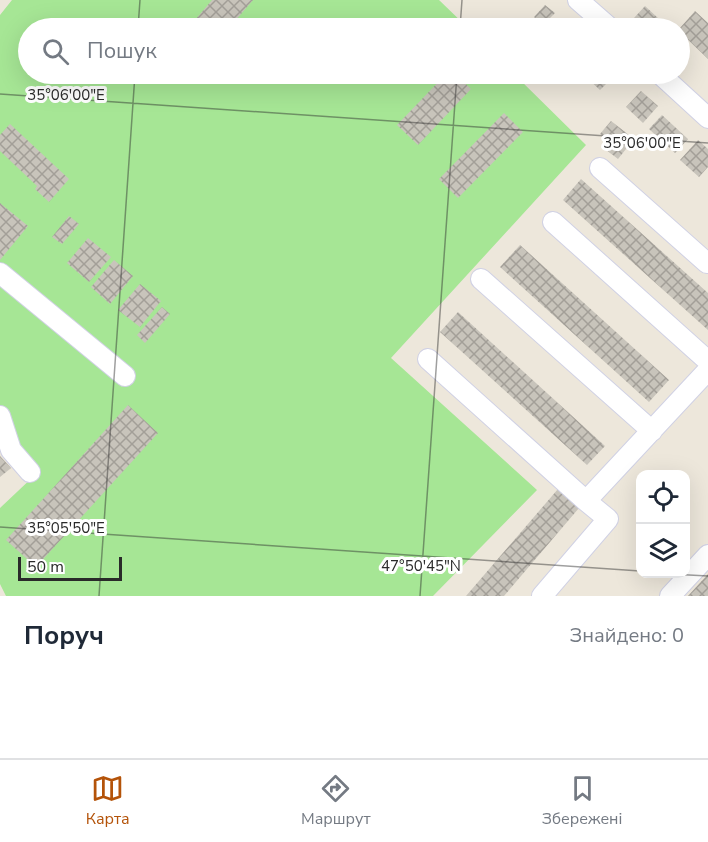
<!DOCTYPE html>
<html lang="uk">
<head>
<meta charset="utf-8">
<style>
	:root { --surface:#fff; --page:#f6f6f7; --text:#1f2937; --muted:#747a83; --line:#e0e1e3; --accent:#b45309 }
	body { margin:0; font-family:"Nunito Sans",sans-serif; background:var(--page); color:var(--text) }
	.controls { position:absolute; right:18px; bottom:18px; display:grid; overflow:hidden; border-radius:12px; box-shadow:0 6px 24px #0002 }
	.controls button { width:54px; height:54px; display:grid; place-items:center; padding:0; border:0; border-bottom:2px solid var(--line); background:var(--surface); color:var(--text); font:30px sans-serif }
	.scale { position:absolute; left:18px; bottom:15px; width:104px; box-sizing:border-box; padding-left:6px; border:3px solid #2a2a2a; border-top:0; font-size:16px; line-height:21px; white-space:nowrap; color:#2a2a2a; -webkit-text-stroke:4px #fff; paint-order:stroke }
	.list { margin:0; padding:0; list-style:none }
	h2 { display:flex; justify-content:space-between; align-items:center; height:78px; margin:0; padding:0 24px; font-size:26px }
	h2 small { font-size:20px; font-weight:400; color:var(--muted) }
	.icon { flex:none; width:33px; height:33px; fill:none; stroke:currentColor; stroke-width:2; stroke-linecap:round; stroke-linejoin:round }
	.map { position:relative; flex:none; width:708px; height:596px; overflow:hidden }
	.search { position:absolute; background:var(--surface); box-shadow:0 6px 24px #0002; left:18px; right:18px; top:18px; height:66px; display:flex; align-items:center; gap:15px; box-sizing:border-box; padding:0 21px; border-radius:33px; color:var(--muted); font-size:22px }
	.sheet { height:162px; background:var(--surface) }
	nav { display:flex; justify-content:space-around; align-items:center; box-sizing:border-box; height:84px; border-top:2px solid var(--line); background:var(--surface); font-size:16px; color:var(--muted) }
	nav a { display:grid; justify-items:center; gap:3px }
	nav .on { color:var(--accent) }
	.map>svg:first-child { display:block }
</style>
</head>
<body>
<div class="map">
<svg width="708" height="596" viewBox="0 0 708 596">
	<defs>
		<pattern id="building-cross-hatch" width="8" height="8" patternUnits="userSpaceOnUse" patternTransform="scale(1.5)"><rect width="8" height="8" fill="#c8c4bb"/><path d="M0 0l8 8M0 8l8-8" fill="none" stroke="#a39f98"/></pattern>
	</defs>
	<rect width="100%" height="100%" fill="#ede7db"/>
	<!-- grass -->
	<path fill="#a6e695" d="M12 0H439L468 28H28V74H514L586 145 391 358 537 490 433 596H6L0 584V508L36 474 0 424V15Z"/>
	<!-- building -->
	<path fill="url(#building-cross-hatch)" d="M212 0H253L229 28H204L195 20Z
		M545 5 555 13 543 25 534 17Z
		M645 6 659 19 651 28H645L634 18Z
		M695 11 708 23V59L680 32V28Z
		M446 74H455L471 89 418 145 397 125Z
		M589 74H616L600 90 586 77Z
		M641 91 658 106 643 123 626 107Z
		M504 113 523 132 458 198 439 179Z
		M662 115 688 139 675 153 649 129Z
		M611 121 634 139 618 159 605 149 610 142 600 134Z
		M10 124 69 179 49 202 35 189 37 186 0 151V135Z
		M698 140 708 149V167L699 177 680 160Z
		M581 179 708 293V330L563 200Z
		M0 203 28 226 0 260Z
		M69 216 79 224 62 244 52 237Z
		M88 238 111 257 89 282 67 263Z
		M520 245 669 380 649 402 500 267Z
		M114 260 133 276 110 304 91 287Z
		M140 284 161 301 140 327 118 310Z
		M162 307 170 314 145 343 137 335Z
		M458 312 605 446 587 465 440 332Z
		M128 405 158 433 36 567 6 540Z
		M0 456 11 468 0 477Z
		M558 489 579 508 504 596H466Z
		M708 574V596H688Z"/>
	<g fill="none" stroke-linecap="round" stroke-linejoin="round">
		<defs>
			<path id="minor" d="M578 0 610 28
				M660 74 708 118
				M600 168 707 263
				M553 222 708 361
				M0 273 125 376
				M481 279 652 431
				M428 359 586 501
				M0 416 11 450 30 472
				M542 596 608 519 586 501 708 370
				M670 596 708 555"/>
		</defs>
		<!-- minor casing -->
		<use href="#minor" stroke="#d0d1e4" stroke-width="22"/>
		<!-- minor -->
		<use href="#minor" stroke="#fff" stroke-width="20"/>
	</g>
	<!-- ticks -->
	<path fill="none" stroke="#2a2a2a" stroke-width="1.5" stroke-opacity="0.45" d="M138 28 140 0M460 28 462 0M0 94 708 143M0 527 640 571M670 574 708 576M99 596 135 74M420 596 457 74"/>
	<g font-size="15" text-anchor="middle" fill="#2a2a2a" stroke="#fff" stroke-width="6" stroke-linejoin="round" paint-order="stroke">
		<text x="66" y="100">35°06'00"E</text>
		<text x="642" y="148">35°06'00"E</text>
		<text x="66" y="533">35°05'50"E</text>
		<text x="421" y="571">47°50'45"N</text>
	</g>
</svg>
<div class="controls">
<button><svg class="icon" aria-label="locate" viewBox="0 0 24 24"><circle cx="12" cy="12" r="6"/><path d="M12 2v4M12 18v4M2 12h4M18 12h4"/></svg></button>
<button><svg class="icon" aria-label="layers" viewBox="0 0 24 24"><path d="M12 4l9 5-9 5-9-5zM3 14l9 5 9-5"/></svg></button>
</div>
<div class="scale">50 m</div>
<div class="search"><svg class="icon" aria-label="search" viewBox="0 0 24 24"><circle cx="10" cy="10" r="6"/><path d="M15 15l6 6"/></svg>Пошук</div>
</div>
<section class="sheet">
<h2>Поруч<small>Знайдено: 0</small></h2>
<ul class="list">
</ul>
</section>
<nav>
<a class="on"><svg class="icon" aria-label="map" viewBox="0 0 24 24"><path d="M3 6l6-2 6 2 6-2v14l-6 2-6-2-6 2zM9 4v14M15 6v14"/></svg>Карта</a>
<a><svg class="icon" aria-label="directions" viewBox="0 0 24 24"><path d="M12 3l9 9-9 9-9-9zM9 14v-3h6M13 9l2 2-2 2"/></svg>Маршрут</a>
<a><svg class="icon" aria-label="saved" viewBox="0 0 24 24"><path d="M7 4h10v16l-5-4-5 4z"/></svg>Збережені</a>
</nav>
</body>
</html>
